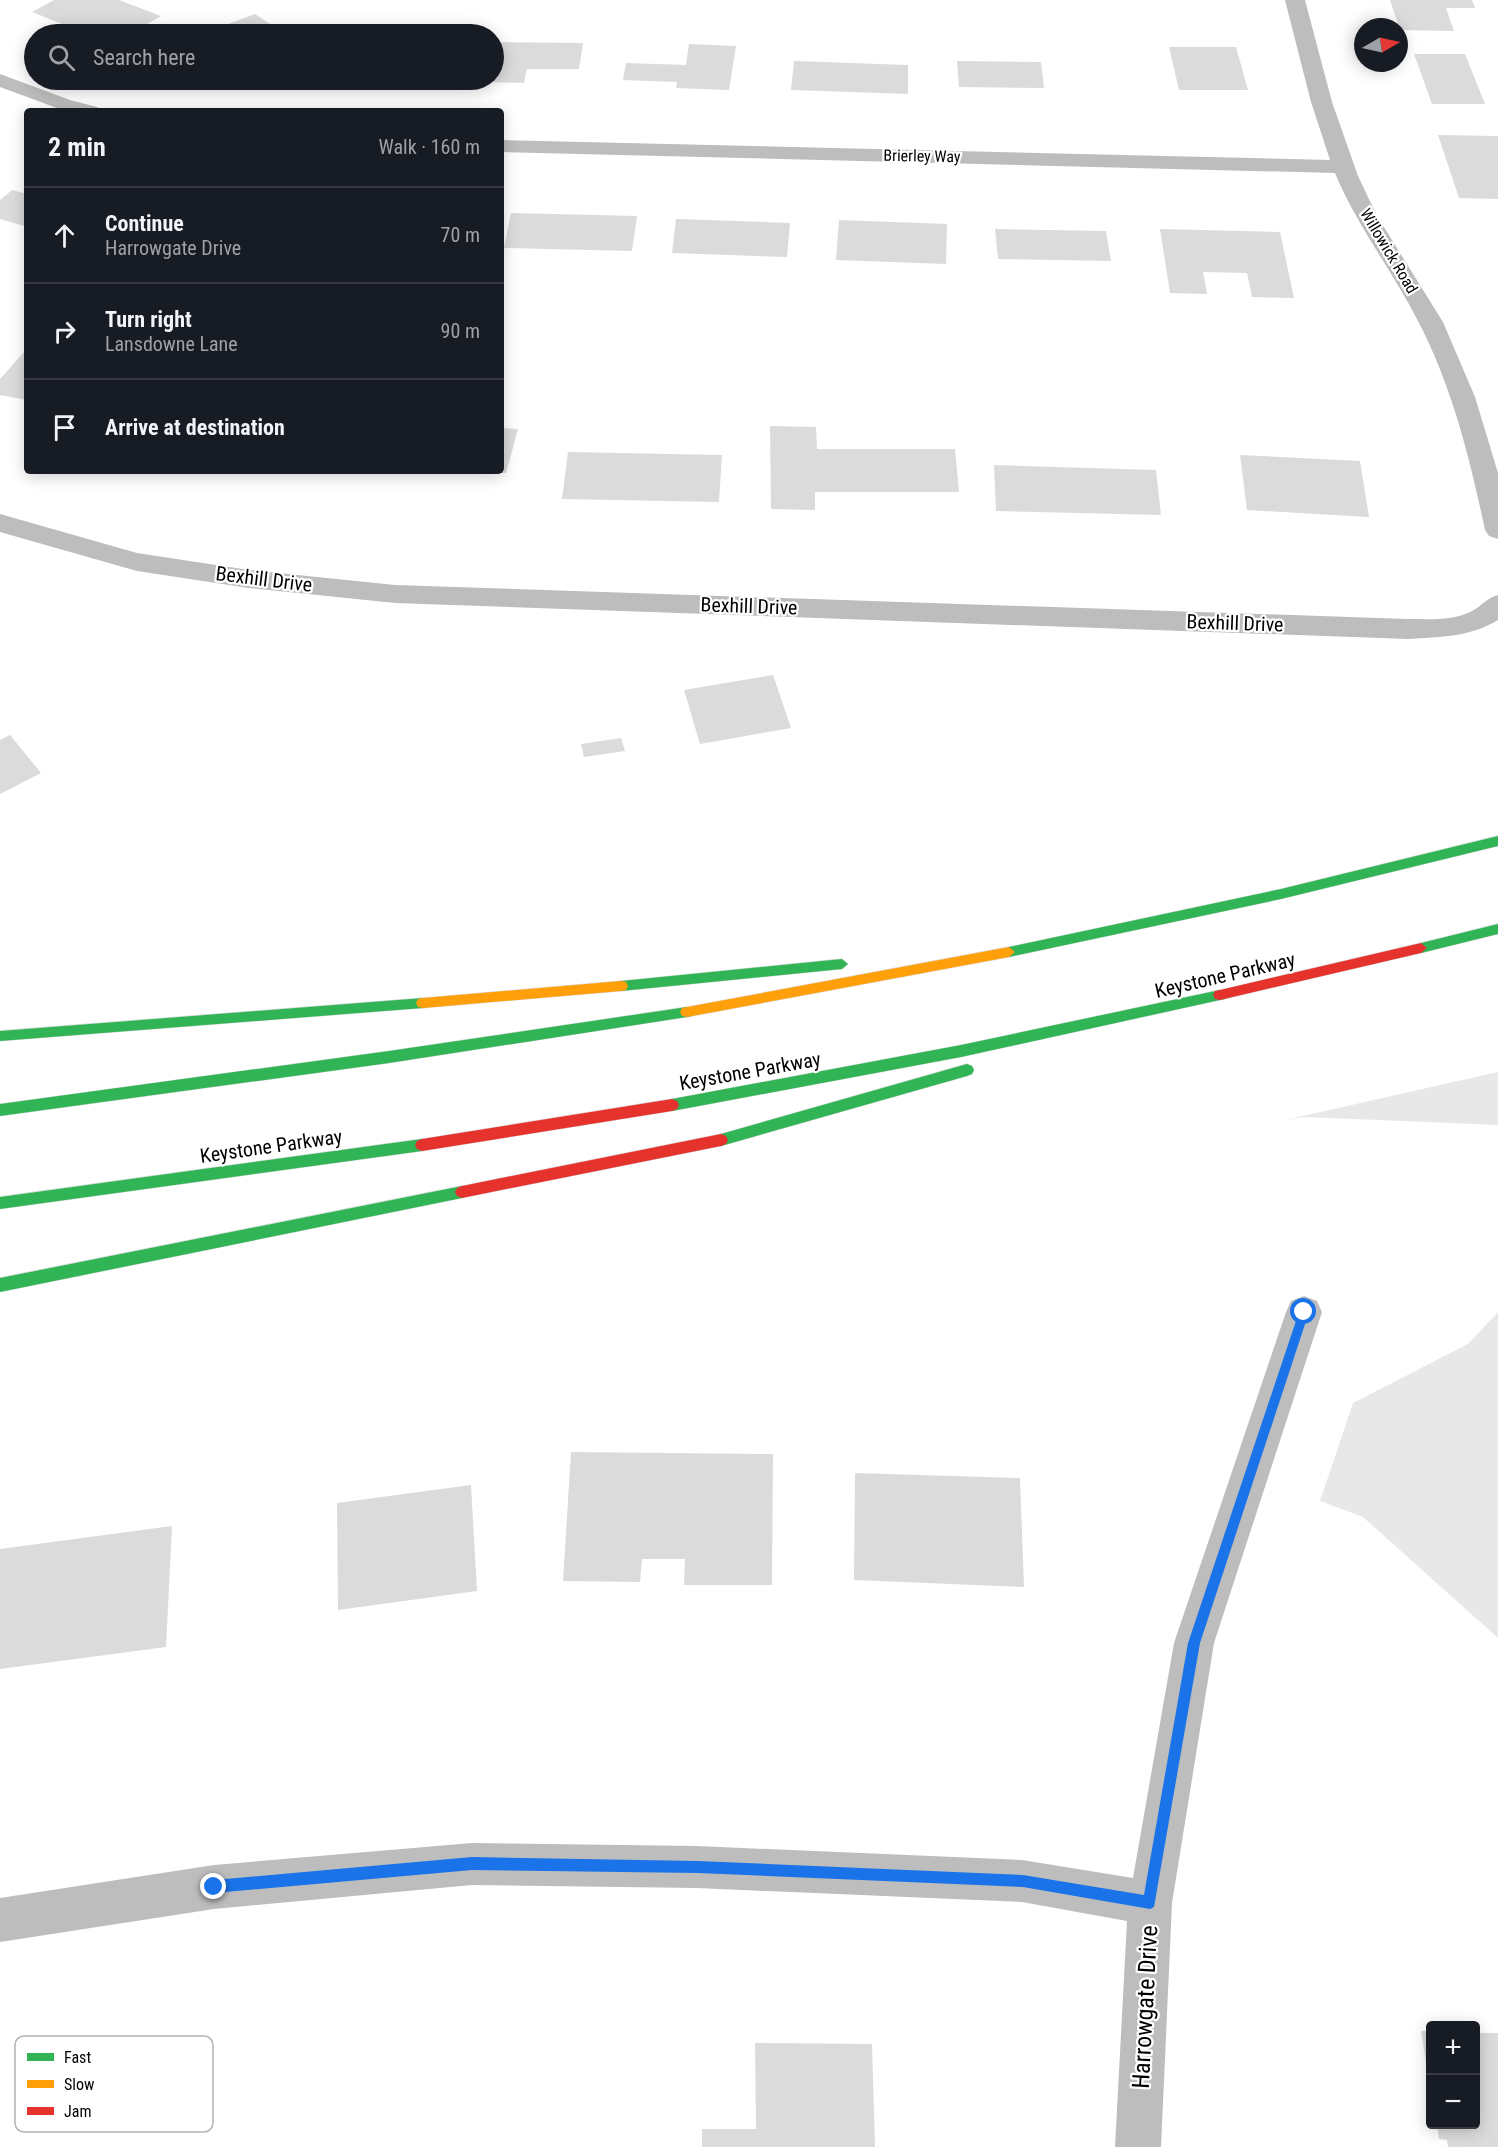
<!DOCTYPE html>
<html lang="en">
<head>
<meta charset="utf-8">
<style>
	:root { --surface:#171b24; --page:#242831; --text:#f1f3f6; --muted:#9ea1a6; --line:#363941 }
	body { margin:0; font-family:"Roboto Condensed",sans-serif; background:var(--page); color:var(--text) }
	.controls { position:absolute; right:18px; bottom:18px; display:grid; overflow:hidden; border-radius:6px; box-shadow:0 3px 15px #0003 }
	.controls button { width:54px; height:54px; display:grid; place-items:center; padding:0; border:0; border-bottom:2px solid var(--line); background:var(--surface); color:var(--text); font:30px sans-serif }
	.compass { position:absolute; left:1354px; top:18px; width:54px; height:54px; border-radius:50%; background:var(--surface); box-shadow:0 3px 15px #0003; rotate:81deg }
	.stop { position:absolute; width:18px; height:18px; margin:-14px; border:4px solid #1a73e8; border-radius:50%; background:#fff }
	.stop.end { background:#1a73e8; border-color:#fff; box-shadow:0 2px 6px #0008 }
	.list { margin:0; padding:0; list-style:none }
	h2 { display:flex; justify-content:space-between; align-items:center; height:78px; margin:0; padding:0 24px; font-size:26px }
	h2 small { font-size:20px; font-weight:400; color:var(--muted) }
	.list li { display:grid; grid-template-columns:39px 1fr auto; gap:18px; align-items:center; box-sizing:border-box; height:96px; padding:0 24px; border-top:2px solid var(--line) }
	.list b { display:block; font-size:22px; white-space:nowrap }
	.list p { margin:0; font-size:20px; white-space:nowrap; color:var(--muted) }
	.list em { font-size:20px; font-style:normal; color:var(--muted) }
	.icon { flex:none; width:33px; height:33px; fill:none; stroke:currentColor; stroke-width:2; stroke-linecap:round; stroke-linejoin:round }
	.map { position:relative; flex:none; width:1498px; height:2147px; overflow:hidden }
	.search { position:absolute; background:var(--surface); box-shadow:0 3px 15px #0003; left:24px; top:24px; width:480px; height:66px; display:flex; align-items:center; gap:15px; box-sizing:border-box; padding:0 21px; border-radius:33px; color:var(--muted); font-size:22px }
	.panel { position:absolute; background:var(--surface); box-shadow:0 3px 15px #0003; left:24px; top:108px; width:480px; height:366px; border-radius:6px }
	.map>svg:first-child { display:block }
</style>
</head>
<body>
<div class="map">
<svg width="1498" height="2147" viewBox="0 0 1498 2147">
	<rect width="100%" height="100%" fill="#fff"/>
	<!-- green -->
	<path fill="#e8e8e8" d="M1498 1072V1125L1306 1117 1285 1120Z
		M1498 1312V1638L1363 1517 1320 1501 1353 1403 1468 1344Z"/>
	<!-- building -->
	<path fill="#dbdbdb" d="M54 0H119L161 16 130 34H87L32 12Z
		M1390 0H1472L1475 8H1446L1454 31 1400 30Z
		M255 14 285 34H201Z
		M494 42 583 43 579 69H527L524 83 486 82 487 80H494Z
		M689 44 736 46 729 90 676 88 677 82 623 80 626 63 686 65Z
		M1169 47H1236L1248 90H1179Z
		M1414 54H1465L1485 104H1432Z
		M794 61 908 65V94L791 90Z
		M957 61 1041 62 1044 88 959 87Z
		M381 80H432L431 83 381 81Z
		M1438 135 1498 136V199L1459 198Z
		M12 190 27 194V227L0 219V200Z
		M511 213 637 216 632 251 504 248Z
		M676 219 790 223 787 257 672 253Z
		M839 220 947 224 946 264 836 260Z
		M995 229 1106 231 1111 261 998 259Z
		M1160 229 1280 232 1294 298 1252 297 1247 273 1203 272 1207 294 1170 293Z
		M25 351H27V400L0 395V379Z
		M770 426 816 427 817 449H955L959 492H815V510L771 509Z
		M501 428 518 429 506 473H501Z
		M568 452 722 455 719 502 562 499Z
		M1240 455 1360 461 1369 517 1247 510Z
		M994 465 1156 470 1161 515 996 511Z
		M773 675 791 728 700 744 684 690Z
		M10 735 41 773 0 794V740Z
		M621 738 625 751 584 757 581 744Z
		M571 1452 773 1454 772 1585H684L685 1559H642L640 1582 563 1581Z
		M855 1473 1020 1478 1024 1587 854 1580Z
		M471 1485 477 1591 338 1610 337 1503Z
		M172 1526 166 1647 0 1669V1549Z
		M1421 2031H1430V2082H1429Z
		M1476 2033H1498V2147H1448L1447 2140 1439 2139 1437 2124H1476Z
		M755 2043 872 2044 875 2147H702V2129H756Z"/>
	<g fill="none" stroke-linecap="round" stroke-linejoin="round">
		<defs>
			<path id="fast" d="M1498 836V846L1281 899 1009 957 1003 952 1009 947 1281 889Z
				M1498 924V934L1421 953 1415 948 1421 943Z
				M842 959 848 964 842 969 621 991 616 990 614 986 616 982 621 981Z
				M1220 990 1225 991 1227 995 1225 999 1220 1000 961 1057 672 1111 667 1109 665 1105 667 1101 672 1099 961 1045Z
				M423 998 428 999 430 1003 428 1007 423 1008 0 1041V1031Z
				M687 1007 692 1008 694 1012 692 1016 687 1017 389 1063 0 1116V1104L389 1051Z
				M967 1064 972 1066 974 1070 972 1074 967 1076 721 1146 716 1144 714 1140 716 1136 721 1134Z
				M422 1139 427 1141 429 1145 427 1149 422 1151 0 1209V1197Z
				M462 1186 467 1188 469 1192 467 1196 462 1198 0 1292V1278Z"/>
			<path id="slow" d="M1009 947 1015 952 1009 957 687 1017 682 1016 680 1012 682 1008 687 1007Z
				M621 981 626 982 628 986 626 990 621 991 423 1008 418 1007 416 1003 418 999 423 998Z"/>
			<path id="jam" d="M1421 943 1427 948 1421 953 1220 1000 1215 999 1213 995 1215 991 1220 990Z
				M672 1099 677 1101 679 1105 677 1109 672 1111 422 1151 417 1149 415 1145 417 1141 422 1139Z
				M721 1134 726 1136 728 1140 726 1144 721 1146 462 1198 457 1196 455 1192 457 1188 462 1186Z"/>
		</defs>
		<!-- fast casing -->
		<use href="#fast" stroke="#dbdbdb" stroke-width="1"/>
		<!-- slow casing -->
		<use href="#slow" stroke="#dbdbdb" stroke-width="1"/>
		<!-- jam casing -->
		<use href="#jam" stroke="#dbdbdb" stroke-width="1"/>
		<!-- street -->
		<path fill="#bdbdbd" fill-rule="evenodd" d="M1285 0H1305L1332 102 1358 176 1377 216 1443 322 1475 397 1498 473V539L1489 536 1485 530C1470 459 1452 386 1418 321 1392 270 1357 226 1335 173L501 152V140L1330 160 1311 102Z
			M0 74 70 100 97 107 101 111H65L0 87Z
			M0 514 137 553 249 570 395 585 1408 619C1428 619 1452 621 1470 612 1481 607 1486 598 1498 595V620C1471 637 1439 637 1408 639L395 603 249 588 137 571 0 532Z
			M1304 1296 1317 1301 1322 1312 1214 1643 1172 1903 1161 2147H1115L1127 1921 1022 1902 697 1888 472 1885 214 1909 0 1942V1898L214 1865 472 1843 697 1846 1022 1860 1133 1878 1174 1643 1286 1312 1291 1301Z"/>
		<!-- fast -->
		<use href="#fast" fill="#30b455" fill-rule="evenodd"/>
		<!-- slow -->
		<use href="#slow" fill="#ff9f0a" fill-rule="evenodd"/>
		<!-- jam -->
		<use href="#jam" fill="#e5322d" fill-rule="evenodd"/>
	</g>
	<!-- route -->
	<path fill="#1a73e8" d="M1304 1307 1309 1312 1200 1643 1154 1907 1150 1909 1023 1887 698 1873 472 1870 214 1893 210 1891 208 1887 210 1882 214 1880 472 1857 698 1861 1023 1875 1144 1895 1188 1643 1299 1312Z"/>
	<g text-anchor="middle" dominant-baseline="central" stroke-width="4.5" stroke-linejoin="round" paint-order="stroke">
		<!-- far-street labels -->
		<g font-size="16" fill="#000" stroke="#fff">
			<text transform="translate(922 156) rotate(1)">Brierley Way</text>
			<text transform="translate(1389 251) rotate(59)">Willowick Road</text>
		</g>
		<!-- street labels -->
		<g font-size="20" fill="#000" stroke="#fff">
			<text transform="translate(264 579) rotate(7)">Bexhill Drive</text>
			<text transform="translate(749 606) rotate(2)">Bexhill Drive</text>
			<text transform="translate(1235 623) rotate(2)">Bexhill Drive</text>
			<text transform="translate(1225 975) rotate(-13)">Keystone Parkway</text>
			<text transform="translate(750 1071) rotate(-10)">Keystone Parkway</text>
			<text transform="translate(271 1146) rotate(-8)">Keystone Parkway</text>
		</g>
		<!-- near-street labels -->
		<g font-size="24" fill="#000" stroke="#fff">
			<text transform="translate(1145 2007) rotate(-87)">Harrowgate Drive</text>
		</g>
	</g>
	<!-- legend -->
	<rect x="15" y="2036" width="198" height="96" rx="9" fill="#fff" stroke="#b2b2b2" stroke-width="1.5"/>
	<rect x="27" y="2053" width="27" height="8" fill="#30b455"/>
	<rect x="27" y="2080" width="27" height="8" fill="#ff9f0a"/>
	<rect x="27" y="2107" width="27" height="8" fill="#e5322d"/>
	<g font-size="16" fill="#000">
		<text x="64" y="2063">Fast</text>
		<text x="64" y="2090">Slow</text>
		<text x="64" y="2117">Jam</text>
	</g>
</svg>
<div class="controls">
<button>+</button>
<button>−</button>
</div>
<svg class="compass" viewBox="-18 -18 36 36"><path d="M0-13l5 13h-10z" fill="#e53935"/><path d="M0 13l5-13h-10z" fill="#9ea1a6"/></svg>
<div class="stop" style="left:1304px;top:1312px"></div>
<div class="stop end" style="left:214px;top:1887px"></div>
<div class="search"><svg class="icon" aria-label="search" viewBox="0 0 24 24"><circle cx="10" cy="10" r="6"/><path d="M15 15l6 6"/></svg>Search here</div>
<section class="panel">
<h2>2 min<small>Walk · 160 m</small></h2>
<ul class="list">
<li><svg class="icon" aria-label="ahead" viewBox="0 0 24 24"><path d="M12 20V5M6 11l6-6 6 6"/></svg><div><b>Continue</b><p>Harrowgate Drive</p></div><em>70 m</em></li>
<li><svg class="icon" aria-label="right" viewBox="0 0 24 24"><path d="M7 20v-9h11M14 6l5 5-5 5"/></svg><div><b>Turn right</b><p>Lansdowne Lane</p></div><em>90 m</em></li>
<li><svg class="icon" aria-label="arrive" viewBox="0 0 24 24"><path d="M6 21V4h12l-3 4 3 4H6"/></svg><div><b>Arrive at destination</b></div></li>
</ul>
</section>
</div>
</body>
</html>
